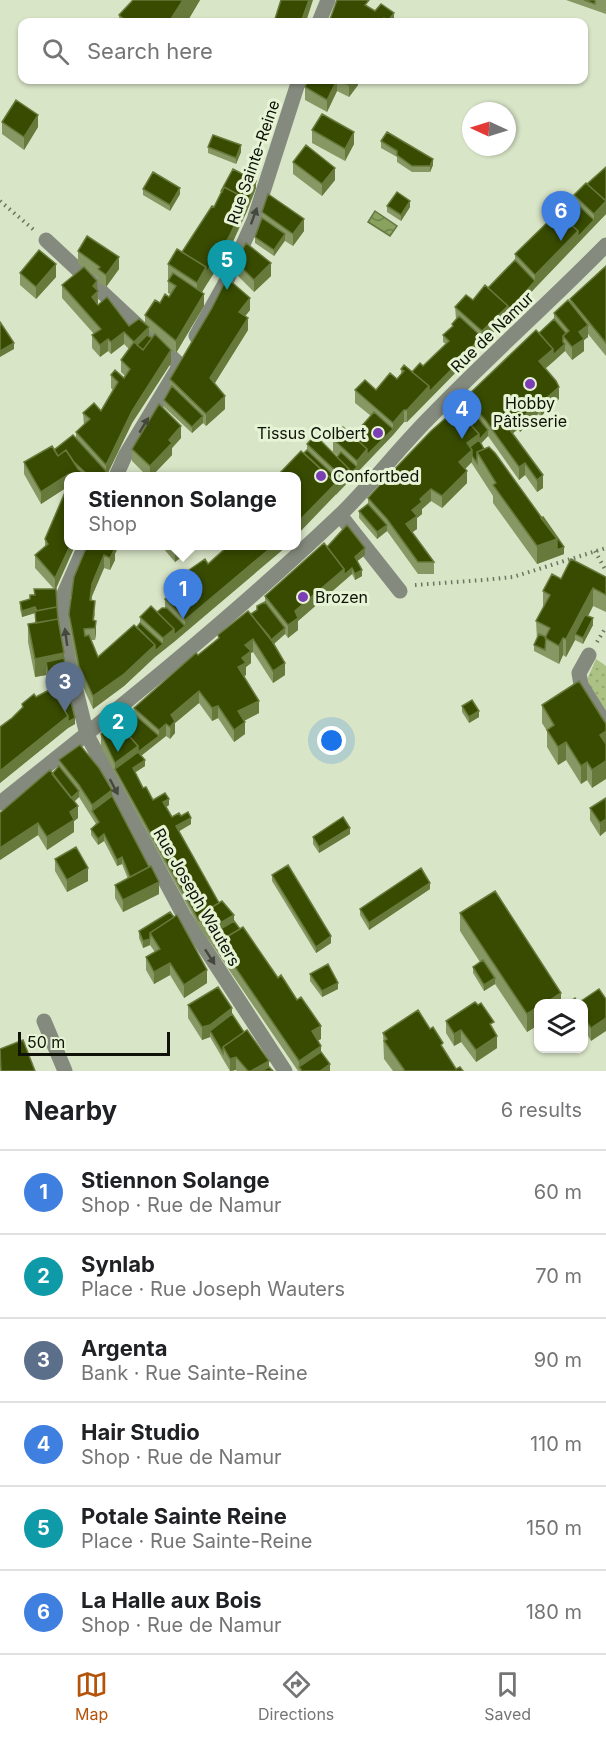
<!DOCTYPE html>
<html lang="en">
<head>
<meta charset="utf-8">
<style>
	:root { --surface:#fff; --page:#f6f6f6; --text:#202124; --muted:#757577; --line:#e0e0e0; --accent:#b45309 }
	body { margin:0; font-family:Inter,sans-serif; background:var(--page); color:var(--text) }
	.controls { position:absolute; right:18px; bottom:18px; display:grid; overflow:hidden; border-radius:12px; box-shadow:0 2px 4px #0004 }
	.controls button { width:54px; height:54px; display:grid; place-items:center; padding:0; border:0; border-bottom:2px solid var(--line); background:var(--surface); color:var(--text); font:30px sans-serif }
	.compass { position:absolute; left:462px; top:102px; width:54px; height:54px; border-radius:50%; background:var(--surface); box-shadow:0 2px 4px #0004; rotate:274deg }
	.scale { position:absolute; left:18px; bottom:15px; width:152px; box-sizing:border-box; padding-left:6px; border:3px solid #0e1208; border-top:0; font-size:16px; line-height:21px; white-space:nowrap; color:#0e1208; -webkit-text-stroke:4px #e6f3d4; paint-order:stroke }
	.you { position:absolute; left:332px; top:741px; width:21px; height:21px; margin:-15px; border:4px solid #fff; border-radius:50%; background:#1a73e8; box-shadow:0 0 0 9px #1a73e833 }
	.badge { display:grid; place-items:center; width:39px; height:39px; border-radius:50%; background:var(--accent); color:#fff; font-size:20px; font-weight:700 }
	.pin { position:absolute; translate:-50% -50px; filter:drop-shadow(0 2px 3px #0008) }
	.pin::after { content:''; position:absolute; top:32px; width:21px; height:18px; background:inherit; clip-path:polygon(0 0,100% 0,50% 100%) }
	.popup { position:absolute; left:64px; top:472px; width:237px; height:78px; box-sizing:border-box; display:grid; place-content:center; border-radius:12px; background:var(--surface); filter:drop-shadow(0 2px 4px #0005); font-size:20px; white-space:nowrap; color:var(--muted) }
	.popup b { font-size:22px; color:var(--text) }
	.popup::after { content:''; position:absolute; left:50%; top:100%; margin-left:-12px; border:12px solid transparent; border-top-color:var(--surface) }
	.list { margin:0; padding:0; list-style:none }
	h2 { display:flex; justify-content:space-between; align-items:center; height:78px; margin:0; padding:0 24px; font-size:26px }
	h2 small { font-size:20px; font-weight:400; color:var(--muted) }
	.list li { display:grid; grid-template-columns:39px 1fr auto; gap:18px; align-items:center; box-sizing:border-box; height:84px; padding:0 24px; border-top:2px solid var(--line) }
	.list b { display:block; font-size:22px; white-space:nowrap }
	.list p { margin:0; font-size:20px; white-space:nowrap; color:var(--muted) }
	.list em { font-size:20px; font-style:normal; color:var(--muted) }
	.icon { flex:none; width:33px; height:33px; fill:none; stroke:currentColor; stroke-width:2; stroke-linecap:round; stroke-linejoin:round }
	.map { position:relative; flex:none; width:606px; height:1071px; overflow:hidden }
	.search { position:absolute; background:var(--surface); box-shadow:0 2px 4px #0004; left:18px; right:18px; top:18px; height:66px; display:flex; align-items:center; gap:15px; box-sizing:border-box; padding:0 21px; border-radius:12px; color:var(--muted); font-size:22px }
	.sheet { height:582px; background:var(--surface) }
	nav { display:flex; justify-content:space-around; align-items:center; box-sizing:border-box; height:84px; border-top:2px solid var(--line); background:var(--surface); font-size:16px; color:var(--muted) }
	nav a { display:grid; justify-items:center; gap:3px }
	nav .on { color:var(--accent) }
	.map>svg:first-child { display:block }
</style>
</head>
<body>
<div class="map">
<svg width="606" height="1071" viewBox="0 0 606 1071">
	<defs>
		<pattern id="park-dots" width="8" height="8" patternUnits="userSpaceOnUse" patternTransform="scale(1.5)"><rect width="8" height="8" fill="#acc285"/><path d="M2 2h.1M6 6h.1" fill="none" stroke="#93a671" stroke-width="1.8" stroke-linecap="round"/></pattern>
		<pattern id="water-waves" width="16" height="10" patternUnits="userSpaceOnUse" patternTransform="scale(1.5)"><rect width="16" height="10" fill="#89a25d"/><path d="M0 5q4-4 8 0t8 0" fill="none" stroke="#6e834b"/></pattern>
	</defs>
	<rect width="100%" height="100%" fill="#d9e5c7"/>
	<!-- park -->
	<path fill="url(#park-dots)" d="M596 659 606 666V714L585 684Z"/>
	<!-- water -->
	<path fill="url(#water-waves)" stroke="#647744" stroke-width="1.5" d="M375 211 397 226 390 236 368 222Z"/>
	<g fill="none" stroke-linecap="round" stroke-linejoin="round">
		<!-- path -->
		<path stroke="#6d7561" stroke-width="4" stroke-dasharray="1.5 4.5" stroke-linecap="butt" d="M0 201 34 230
			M595 551 606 571
			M415 585 483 580 513 577 606 548
			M597 642 606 627"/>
		<!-- minor -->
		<path stroke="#858a7e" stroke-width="15" d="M319 22 328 0
			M46 240 180 365
			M196 336 227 280 254 220 299 80
			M116 476 125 456 180 365
			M340 515 400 591
			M85 546 63 596 64 628 70 666 87 735 184 916 285 1071
			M589 655 579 673 581 685 606 725
			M0 803C116 711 232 618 339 516 371 485 399 448 431 416 487 358 549 303 606 245
			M44 1021 65 1071"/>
	</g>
	<!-- wall -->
	<path fill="#889864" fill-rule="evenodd" d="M200 0 187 22H119V15Z
		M566 0H606V14Z
		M369 7 394 22H329Z
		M308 80H358V85L349 97 337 91 327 112 305 100V87Z
		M2 122 38 127 24 150 2 134Z
		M312 130 354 144 345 161 312 143Z
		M381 141 433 165 430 172H412L397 162V157L381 148Z
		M208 147 241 152 236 164 208 153Z
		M293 162 335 180 322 196 293 174Z
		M606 167V214L535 288 508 318 465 361V363L407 422H404L393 435 336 495 304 453 307 450V444L337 457 338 456 333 452V439L353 436 371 416 355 403V390H376L397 379 401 374V369L412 372 423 366 446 344 443 342V335L452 327V324L456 319 455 307 473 300 488 288 515 260V254L561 215 574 201V195Z
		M256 188 247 211 229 250 202 292 204 306 176 353 162 342 171 363 132 423 106 477H69V546L56 589 58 619 68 685V691L75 724 68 728 0 783V727L12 718 22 708V704L49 690 46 675 35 677 28 642V624L35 623V613L22 617 20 609V602L30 599V595H34V589H54L35 568V555L45 547V539L67 487 41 504 24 474V462L54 450 76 439V432L84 425 83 413 101 411 113 390 111 388V375L124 378 125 376 121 372V360L129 349 124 344 111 354 108 351 100 357 92 348V335L94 334 62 298V285L83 268 78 263V251L119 269 106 287 98 282V278L86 269 97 290 98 303 97 304 129 326 145 324V315L160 303 169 297 171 295 168 293V264L182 252 214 207 221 195V191ZM149 331 154 335 152 338 149 336Z
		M143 189 180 194 170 211 143 195Z
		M387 206 410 207 401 221 387 212Z
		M262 212 304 231 293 246 285 241 274 256 255 243V237L262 218Z
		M236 262 271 276 254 292 236 274Z
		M606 266V356L588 334V337L584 340V351L572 360 565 351 545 368 559 399 541 416 538 414 520 432 518 429 512 434 543 488 537 492 525 475 519 480 488 436 481 444 484 449 564 554 537 564 493 503V496L471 462 465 469 467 483 442 508 431 501 422 509V514L417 518V529L412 532 434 562V574H418L387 531 377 539 359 518V511L368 504V498L466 403V397L539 333 554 319V313L570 303V299Z
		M20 273 56 277 36 299 20 285Z
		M212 308 250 310 245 316 248 330 214 384 225 409 206 426 203 423 192 433 164 407V400L170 389V379Z
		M181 438 172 448V455L151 477H148L132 461V449Z
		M87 546 115 554V560L110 570 104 568 92 596 91 600 95 614 94 620 96 633 95 640H91L98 657 137 627 140 623V617L157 612 165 608V599L176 589V583L189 575V570L208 564 228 546H287L185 632 155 657 124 686 93 709 79 678 69 626V614Z
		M163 546H196L175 562 163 548Z
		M327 547 365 555 357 561 362 576 355 580 352 574 298 621V630L288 638 285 634 274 644 285 675 273 683 253 652 251 653V663L246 667V675L244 676 259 713 244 721 245 734 234 742 218 718 212 721 199 703 175 723V733L170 739 166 736 141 756 145 766 135 772 143 788 153 800 169 805 166 807 172 817 181 816 191 824 179 831 219 903 278 978 321 1039 318 1040 321 1052 330 1070 298 1071 210 942 199 927 101 747V734L120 726 134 714V708L218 639V635L251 614 265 602V596Z
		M606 577V612L593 606 588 616 593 625 583 644 575 640 566 657 563 655 559 664 534 651V645L537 639 536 621 543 607V591L561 579Z
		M542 705 606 724 592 788 587 780 581 784 566 760 558 765 547 747V731L542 723Z
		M462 706 479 717 469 723 462 712Z
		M59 760 112 796 159 894 123 912 115 898V885L128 879 122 864 117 866 104 841 98 845 91 835V829L96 824 79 797 74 802 78 818 74 821V832L47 850 38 835 0 860 52 774 59 767Z
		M590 808 606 831 600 836 590 820Z
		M350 834 319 853 313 844V837Z
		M55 859 88 881 67 892 55 871Z
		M272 875 331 943 316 953 272 881Z
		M430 889 369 930 360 915V909Z
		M170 912 207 983 184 998 170 975 154 984 146 970V957L155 952 150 945 143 948 139 938V931Z
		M460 913 561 1004H538V1025L527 1032 495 984 484 991 473 973V967L480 962 460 931Z
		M310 974 338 989 322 997 310 981Z
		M599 989 591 1041 587 1034 578 1003Z
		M188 1005 232 1014 244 1032 273 1071H237L236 1070 230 1071 210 1037 202 1040 188 1018Z
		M446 1021 494 1031 497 1048 476 1062 461 1042 454 1046 446 1033Z
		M383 1033 443 1049 456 1069 463 1071H393L384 1059Z"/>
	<!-- shaded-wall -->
	<path fill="#68793c" d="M183 0H200L187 22H169Z
		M309 0H313L306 22H301Z
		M394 13V22H388V21Z
		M337 80V91L327 112V100Z
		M352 80H358V85L349 97V85Z
		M38 115V127L24 150V137Z
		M354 132V144L345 161V149Z
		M241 145V152L236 164V158Z
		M433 159V165L430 172V166Z
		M335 168V180L322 196V184Z
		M256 181V188L247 211 229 250 206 285 197 301V283L247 199Z
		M180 188V194L170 211V205Z
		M410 201V207L401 221V215Z
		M606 202V214L535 288 508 318 465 361V363L407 422V410L429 386 464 355 482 337V331L508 306 535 281V275L578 231 594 220V214Z
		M304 219V231L293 246V234Z
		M285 234V240L274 256V250Z
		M119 257V269L106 287V275Z
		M271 263V276L254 292V280Z
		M56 264V277L36 299V287Z
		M97 281 98 303 92 309 93 286Z
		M204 294V306L176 353V341Z
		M250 298V310L239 324V312Z
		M248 318V330L210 391V378Z
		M588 325V337L584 340V351L572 360V347L579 332Z
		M149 327V340L137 351 134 342Z
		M124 332V344L111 354V342Z
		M108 339V351L100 357V345Z
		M14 343V349L0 357V351Z
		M565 344V351L553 362V355Z
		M553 349V362L539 374V361Z
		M171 350V363L132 423 106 477H103L106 471V465L132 411Z
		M559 387V399L541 416V403Z
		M225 396V409L206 426V414Z
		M538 402V414L520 432V420Z
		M404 410V422L393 435 297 535V523L336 483 341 482V476L349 469 357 467V461L367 449 393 429V423Z
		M203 416V423L192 433V427Z
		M518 417V429L507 438V426Z
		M181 426V438L172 448V455L151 477H150V466L169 440Z
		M488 430V436L472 452V462L459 475V462L467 443 479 434Z
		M525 463V475L519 480V467Z
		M467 471V483L442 508V496Z
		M69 474V486L41 504V492Z
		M543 475V488L537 492V480Z
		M431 489V501L422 509V514L417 518V529L406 537V524L412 510 420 499Z
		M387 525V531L377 539V532Z
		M557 539 564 547V554L537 564V546Z
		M70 546H75L55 591V578Z
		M113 546H119L115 554V560L110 570V558Z
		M180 546H196L175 562V550Z
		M273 546H287L280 552 174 642V635L185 626V620Z
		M365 548V555L355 563V557Z
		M104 555V568L92 596 90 612V600L92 584Z
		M352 568V574L298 621V630L288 638V625L295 611 344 569Z
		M362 570V576L355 580V574Z
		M593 588V606L578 636 575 634V640L566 657V639Z
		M35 607V613L22 617V611Z
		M593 618V625L583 644V638Z
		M96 621V633L95 640V628Z
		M285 628V634L269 648V642Z
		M174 629V642L155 657 124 686 93 709V696L155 645 163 644V638Z
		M563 638V655L559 664V646Z
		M253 639V652L251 653V663L246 667V675L238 680V667L242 658 245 645Z
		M64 653V671L46 662V675L35 677V659Z
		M285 663V675L273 683V671Z
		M199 691V703L175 723V733L170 739 171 715Z
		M259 701V713L238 724V711Z
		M218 706V718L212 721V708Z
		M479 711V717L469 723V717Z
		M68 716 75 718V724L68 728 0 783V771Z
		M245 722V734L234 742V730Z
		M166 724V736L118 774 115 769V775V763L138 746 159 736V730Z
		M606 731V749L600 735Z
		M566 742V760L558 765V747Z
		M145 760V766L133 774V768Z
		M606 761V779L592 788V770Z
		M587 762V780L581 784V766Z
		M112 790V802L92 811V805Z
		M79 791V797L69 806V800Z
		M169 799V805L163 809V802Z
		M78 806V818L74 821V832L47 850V837L70 812Z
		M191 818V824L176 833V826Z
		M606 819V831L600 836V823Z
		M38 823V835L0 860V848Z
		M350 828V834L319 853V847Z
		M104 834V841L98 845V839Z
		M122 857V864L117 866V860Z
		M88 868V881L67 892V880Z
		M159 882V894L123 912V900Z
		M430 883V889L369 930V923Z
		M234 915V927L210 935V929Z
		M331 936V943L316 953V947Z
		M150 939V945L143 948V941Z
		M170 963V975L154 984V972Z
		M207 970V983L184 998V985Z
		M495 978V984L484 991V985Z
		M338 983V989L322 997V991Z
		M561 993V1004H544Z
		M538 1007V1025L527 1032V1014Z
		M232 1008V1020L210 1031V1037L202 1040V1027Z
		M606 1018V1031L591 1041V1028Z
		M587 1022V1034L584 1036V1024Z
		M321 1026V1039L312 1044V1031Z
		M461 1030V1042L454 1046V1034Z
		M497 1036V1048L476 1062V1050Z
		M321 1046V1058L299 1067V1061Z
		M236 1057V1070L230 1071V1059Z
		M269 1061V1071H251Z
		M330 1064V1071H320Z"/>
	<!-- building -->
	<path fill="#384b00" stroke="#68793c" stroke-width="1.5" d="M133 0H183L169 22H127L119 15Z
		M281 0H309L301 22H274Z
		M337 0H369L365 5 375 11 381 4 394 13 388 21 384 18 380 22H329Z
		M584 0H595V4Z
		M308 80H337L327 100 305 87Z
		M339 80H352L349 85Z
		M16 100 38 115 24 137 2 122Z
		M322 114 354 132 345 149 312 130Z
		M387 132 433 159 430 166H412L397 155V151L381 141Z
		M213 135 241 145 236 158 208 147Z
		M306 145 335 168 322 184 293 162Z
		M606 167V201L587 184Z
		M233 169 256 181 247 205V199L224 187 222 192 221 191Z
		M153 172 180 188 170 205 143 189Z
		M586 183 606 201 594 214 574 195Z
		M224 187 247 199 229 237 206 273V267L182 252 212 206 214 207Z
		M397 192 410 201 401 215 387 206Z
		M268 194 304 219 293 234 262 212Z
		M574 201 594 220 578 237V231L561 215Z
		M558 212 578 231 535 275 515 254Z
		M262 218 285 234 274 250 255 237Z
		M87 236 119 257 106 275 98 269 100 267 78 251Z
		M246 243 271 263 254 280 236 262Z
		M177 249 206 267 197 283 168 264Z
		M39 250 56 264 36 287 20 273Z
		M515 260 535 281 508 312V306L488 288Z
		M606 266V343L570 299Z
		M84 267 97 281 93 286 98 291 92 297 98 305 107 297 129 326 139 319 149 327 134 342 124 332 111 342 108 339 100 345 92 335 101 329 62 285Z
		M173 273 204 294 176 341 145 315 155 300 160 303 165 294 169 297 176 286 168 281Z
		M227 278 250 298 239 312 248 318 210 378 225 396 206 414 170 379 212 308Z
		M485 285 508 306 482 331 455 307 466 295 473 300Z
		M568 300 588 325 579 332 584 339 572 347 563 336 569 331 554 313Z
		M459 316 482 337 464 355 465 356 429 392V386L412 372 420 363 423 366 449 341 443 335 453 326 452 324Z
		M554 319 566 333 563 336V342L565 344 553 355V349L539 333Z
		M0 322 14 343 0 351Z
		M536 330 553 349 539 361 556 381 559 387 541 403 538 402 520 420 518 417 507 426 543 475 537 480 525 463 519 467 486 421 466 397Z
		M155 334 171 350 132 411 106 465 76 432 90 419 83 413 94 403 101 411 118 382 111 375 115 370 124 378 130 369 121 360 134 342 143 350Z
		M147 335 152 338 143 350 137 345Z
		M404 365 429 386 407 410H404L393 423 355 390 365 380 376 390 390 373 397 379 404 371 401 369Z
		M172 386 203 416 192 427 164 400Z
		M466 403 488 430 479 440V434L458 411Z
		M159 404 181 426 169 440 172 443 150 466 132 449Z
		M456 409 479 434 467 443 472 450 459 462 467 471 442 496 431 489 420 499 422 502 412 510 417 516 406 524 434 562H418L387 519 368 498 387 477 431 431Z
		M374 412 393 429 367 455V449L353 436Z
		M343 427 367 449 357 461 333 439Z
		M73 435 106 471 103 477H88V475L74 462 66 450 58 456 54 450Z
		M315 435 349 469 341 476 307 444Z
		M479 440 484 449 477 452V463L472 456V450L470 447Z
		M52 446 58 456 66 450 78 469 88 477H70L69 474 41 492 24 462Z
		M489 447 495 453 557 539 537 546 493 485 496 483 477 452Z
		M307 450 341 482 336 489V483L304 453Z
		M301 451 336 483 297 523V477H276Z
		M341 452 357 467 349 475V469L337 457Z
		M69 483V546H70L55 578 35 555 48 544 45 539Z
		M368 504 387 525 377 532 359 511Z
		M543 517 564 547 557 550V539L541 518Z
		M347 525 365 548 355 557 362 570 355 574 352 568 344 575V569L327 547Z
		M324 543 344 569 295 611 298 618 288 625 265 596Z
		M87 546H113V547L115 548 110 558 104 555 92 584 90 600 95 601 93 620 96 621 95 628 84 629 85 636 89 635 98 657 134 625 155 645 124 674 93 696 79 666 69 614 74 577Z
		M171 546H180L175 550Z
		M228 546H273L185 620 165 599 179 587 176 583 190 574 189 570 205 559 208 564Z
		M571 559 606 577V595L593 588 566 639 563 638 559 646 545 638 550 628 536 621 550 595 543 591 552 574 561 579Z
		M34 589H56L57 607 37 611 35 607 22 611 20 602 30 599V595H35Z
		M265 602 285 628 271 640 251 614 257 610V606Z
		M151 606 174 629 163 638 140 617Z
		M57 607 58 619 36 623 35 611Z
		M162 608H167L185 626 174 635V629L157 612Z
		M248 611 269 636 285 663 273 671 253 639 245 645 251 651 242 658 246 663 238 667 259 701 238 711 245 722 234 730 218 706 212 708 199 691 171 715 175 721 170 727 166 724 159 730 134 708 196 653 198 655 219 638 218 635Z
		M585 615 593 618 583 638 575 634Z
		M58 619 64 653 35 659 28 624Z
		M140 623 163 644 155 651V645L137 627Z
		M539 634 546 637 545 650 534 645Z
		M64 658 68 685 51 689 68 716 0 771V727L12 718 23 707 22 704 34 694 36 697 51 689 46 662Z
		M579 681 606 724V731L600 735 606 744V761L592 770 587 762 581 766 566 742 558 747 547 730 554 725 542 705Z
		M68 691 75 718 68 722V716L55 694Z
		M472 700 479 711 469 717 462 706Z
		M134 714 159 736 138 752V746L120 726Z
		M116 721 138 746 115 763 101 734Z
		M80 745 99 768 112 790 92 805 79 785 59 760Z
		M138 752 145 760 133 768 143 788 146 787 153 800 165 793 169 799 163 802 172 817 179 813 181 816 188 812 191 818 176 826 219 903 199 915V921L115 769Z
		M59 766 79 791 71 798 52 774Z
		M50 770 78 806 70 812 74 820 47 837 38 823 0 848V813Z
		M112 796 149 867 130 877 122 857 117 860 104 834 98 839 91 829 99 822 92 811Z
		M606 798V819L600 823 590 808Z
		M343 817 350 828 319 847 313 837Z
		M76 847 88 868 67 880 55 859Z
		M288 865 331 936 316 947 272 875Z
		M151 866 159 882 123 900 115 885Z
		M421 868 430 883 369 923 360 909Z
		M495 891 561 993 544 1004H538V1007L527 1014 460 913Z
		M222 901 234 915 210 929 199 915Z
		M170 912 174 917 150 933V939L143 941 139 931Z
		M177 915 207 970 184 985 170 963 154 972 146 957 160 949 150 933Z
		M234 921 240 929 218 942V948L210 935Z
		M243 927 278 978 281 975 297 1000 301 997 321 1026 312 1031 321 1046 299 1061 218 942Z
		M483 960 495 978 484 985 473 967Z
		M328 964 338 983 322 991 310 974Z
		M218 987 232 1008 210 1025 202 1027 188 1005Z
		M599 989 606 999V1018L591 1028 587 1022 584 1024V1004H567L575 998 578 1003Z
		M475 1002 478 1005 481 1003 494 1022 490 1024 497 1036 476 1050 461 1030 454 1034 446 1021Z
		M418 1010 430 1029 433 1027 443 1043 441 1045 456 1069 460 1067 463 1071H405L384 1041 387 1039 383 1033Z
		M232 1014 244 1032 223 1047V1053L210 1031Z
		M247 1030 269 1061 251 1071H248L236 1057 230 1059 223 1047Z
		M23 1040 35 1071H1L0 1049Z
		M321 1052 330 1064 320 1071H302L299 1067Z
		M269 1067 273 1071H261Z"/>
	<!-- one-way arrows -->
	<defs><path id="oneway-solid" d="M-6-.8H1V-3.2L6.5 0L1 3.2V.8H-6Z" transform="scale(1.5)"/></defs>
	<g fill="#44483d">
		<use href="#oneway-solid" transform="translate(254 216) rotate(-70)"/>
		<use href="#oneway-solid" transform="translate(144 425) rotate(-59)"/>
		<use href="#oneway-solid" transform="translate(66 637) rotate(-98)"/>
		<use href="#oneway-solid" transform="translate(114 787) rotate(62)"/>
		<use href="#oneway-solid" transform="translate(210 957) rotate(57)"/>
	</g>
	<!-- markers -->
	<g fill="#7c3eb4" stroke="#e6f3d4" stroke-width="2">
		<circle cx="530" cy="384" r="6"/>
		<circle cx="378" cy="433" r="6"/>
		<circle cx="321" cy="476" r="6"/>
		<circle cx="303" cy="597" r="6"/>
	</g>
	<g text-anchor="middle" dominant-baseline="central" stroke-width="6" stroke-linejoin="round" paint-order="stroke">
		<!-- street labels -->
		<g font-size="16" fill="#0e1208" stroke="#e6f3d4">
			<text transform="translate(253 162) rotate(-71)">Rue Sainte-Reine</text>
			<text transform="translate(492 332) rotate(-44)">Rue de Namur</text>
			<text transform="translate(197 897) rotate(60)">Rue Joseph Wauters</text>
		</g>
		<!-- poi labels -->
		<g font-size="16" fill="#0e1208" stroke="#e6f3d4" text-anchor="start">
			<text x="530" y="403" text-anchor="middle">Hobby<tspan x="530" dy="18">Pâtisserie</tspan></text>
			<text x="366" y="433" text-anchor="end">Tissus Colbert</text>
			<text x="333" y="476">Confortbed</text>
			<text x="315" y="597">Brozen</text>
		</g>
	</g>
</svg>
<div class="controls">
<button><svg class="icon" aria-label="layers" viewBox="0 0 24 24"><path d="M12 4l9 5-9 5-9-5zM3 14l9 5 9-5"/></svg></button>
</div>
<svg class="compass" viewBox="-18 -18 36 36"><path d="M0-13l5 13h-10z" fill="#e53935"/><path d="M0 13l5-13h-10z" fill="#757577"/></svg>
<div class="scale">50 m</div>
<div class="you"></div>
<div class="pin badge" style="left:183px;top:619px;background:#3f7fe0">1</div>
<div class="popup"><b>Stiennon Solange</b>Shop</div>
<div class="pin badge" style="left:118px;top:752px;background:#0f9aa8">2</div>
<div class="pin badge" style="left:65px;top:712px;background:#5c6f8a">3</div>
<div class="pin badge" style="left:462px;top:439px;background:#3f7fe0">4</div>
<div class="pin badge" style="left:227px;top:290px;background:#0f9aa8">5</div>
<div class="pin badge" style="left:561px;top:241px;background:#3f7fe0">6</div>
<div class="search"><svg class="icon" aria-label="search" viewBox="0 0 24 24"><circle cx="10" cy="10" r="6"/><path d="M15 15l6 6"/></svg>Search here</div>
</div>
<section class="sheet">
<h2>Nearby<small>6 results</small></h2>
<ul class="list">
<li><span class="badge" style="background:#3f7fe0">1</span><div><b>Stiennon Solange</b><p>Shop · Rue de Namur</p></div><em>60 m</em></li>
<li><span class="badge" style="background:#0f9aa8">2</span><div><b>Synlab</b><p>Place · Rue Joseph Wauters</p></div><em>70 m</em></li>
<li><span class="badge" style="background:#5c6f8a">3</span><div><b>Argenta</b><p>Bank · Rue Sainte-Reine</p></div><em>90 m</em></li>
<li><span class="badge" style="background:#3f7fe0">4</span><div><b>Hair Studio</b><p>Shop · Rue de Namur</p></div><em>110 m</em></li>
<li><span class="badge" style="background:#0f9aa8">5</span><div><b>Potale Sainte Reine</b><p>Place · Rue Sainte-Reine</p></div><em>150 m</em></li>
<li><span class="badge" style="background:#3f7fe0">6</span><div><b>La Halle aux Bois</b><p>Shop · Rue de Namur</p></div><em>180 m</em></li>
</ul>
</section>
<nav>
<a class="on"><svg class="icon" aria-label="map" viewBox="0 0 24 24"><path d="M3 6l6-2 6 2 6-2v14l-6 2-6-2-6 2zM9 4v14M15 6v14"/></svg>Map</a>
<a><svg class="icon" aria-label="directions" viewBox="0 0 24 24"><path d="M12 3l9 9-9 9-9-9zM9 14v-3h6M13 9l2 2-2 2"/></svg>Directions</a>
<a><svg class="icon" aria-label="saved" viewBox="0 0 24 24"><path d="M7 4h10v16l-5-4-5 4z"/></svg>Saved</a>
</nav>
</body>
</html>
